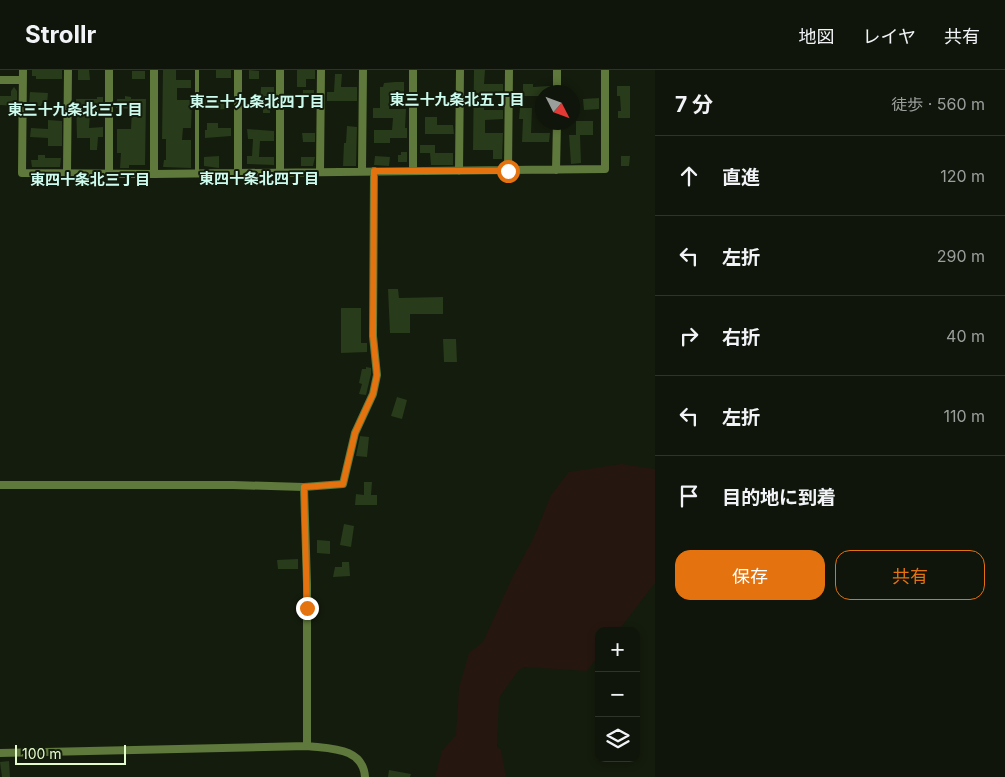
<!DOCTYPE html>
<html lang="ja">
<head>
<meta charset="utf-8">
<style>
	:root { --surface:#0f150a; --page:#1d2218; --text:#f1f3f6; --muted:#9b9f9c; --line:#2f342b; --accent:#e3720f }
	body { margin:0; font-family:Inter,"Noto Sans JP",sans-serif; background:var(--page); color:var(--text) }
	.controls { position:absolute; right:15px; bottom:15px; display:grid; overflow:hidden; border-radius:10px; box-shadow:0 2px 8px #0003 }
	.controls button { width:45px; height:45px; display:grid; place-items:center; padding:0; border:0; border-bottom:1px solid var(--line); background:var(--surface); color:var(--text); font:25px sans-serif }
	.compass { position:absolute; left:535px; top:15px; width:45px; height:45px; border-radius:50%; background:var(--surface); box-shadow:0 2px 8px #0003; rotate:132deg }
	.scale { position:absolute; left:15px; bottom:12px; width:111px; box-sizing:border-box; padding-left:5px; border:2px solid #e4fbcb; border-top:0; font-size:14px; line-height:18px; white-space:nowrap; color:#e4fbcb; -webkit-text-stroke:4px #141c0d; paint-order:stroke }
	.stop { position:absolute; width:15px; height:15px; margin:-11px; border:4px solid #e3720f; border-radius:50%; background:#fff }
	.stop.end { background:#e3720f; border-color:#fff; box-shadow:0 1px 5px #0008 }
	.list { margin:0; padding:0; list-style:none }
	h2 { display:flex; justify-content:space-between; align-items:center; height:65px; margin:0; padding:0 20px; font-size:21px }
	h2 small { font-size:16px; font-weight:400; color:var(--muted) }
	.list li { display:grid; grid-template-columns:32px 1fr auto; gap:15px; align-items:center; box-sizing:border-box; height:80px; padding:0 20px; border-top:1px solid var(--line) }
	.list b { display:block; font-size:19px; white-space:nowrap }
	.list em { font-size:16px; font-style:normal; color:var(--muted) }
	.actions { display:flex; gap:10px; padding:15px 20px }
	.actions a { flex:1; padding:11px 0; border:1px solid var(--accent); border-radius:15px; text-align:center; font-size:18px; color:var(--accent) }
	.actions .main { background:var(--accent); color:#fff }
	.icon { flex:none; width:28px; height:28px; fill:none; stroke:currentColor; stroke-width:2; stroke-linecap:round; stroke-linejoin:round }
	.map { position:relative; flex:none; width:655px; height:707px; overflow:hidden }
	header { display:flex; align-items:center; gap:30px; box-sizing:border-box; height:70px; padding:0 25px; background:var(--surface); border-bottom:1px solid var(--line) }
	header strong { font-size:24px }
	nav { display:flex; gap:28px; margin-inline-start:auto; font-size:18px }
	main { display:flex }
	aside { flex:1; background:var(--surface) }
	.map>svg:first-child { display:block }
</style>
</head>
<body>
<header>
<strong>Strollr</strong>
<nav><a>地図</a><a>レイヤ</a><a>共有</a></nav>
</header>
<main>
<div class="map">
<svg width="655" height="707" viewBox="0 0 655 707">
	<rect width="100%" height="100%" fill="#141c0d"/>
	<!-- green -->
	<path fill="#251710" d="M621 394 655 399V513L618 561H599V585L587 601 524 597 518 601 499 628 497 677 501 680 506 707H435L442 681 456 665 459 618 469 583 483 572 512 508 534 467 551 425 569 402Z"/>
	<!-- building -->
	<path fill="#283b1a" d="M32 0H62V9H36V6H32Z
		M78 0H89L90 10H78Z
		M163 0H176V10H191V18H177V30H192L191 58H183L182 70H191V98L163 97 164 90H166V69H162Z
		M216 0H231V8H216Z
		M249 0 259 1V9H249Z
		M297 0H315V9H306V17H297Z
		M474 0H485L484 14H503V25H484V40H503V49L485 50V63H503L502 89H493V80H473Z
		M132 1H145V9H132Z
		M335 4H342L341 17H357V31H327V22H334Z
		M395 12H404V26H389V39H406L405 58H407V68H390V73H374V60H392L393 48H373V38H380V17H383L384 13Z
		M523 14H533V17L550 16V22H542V26H523Z
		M617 16H630V48H618V41H621L620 26H617Z
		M14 17 17 21V36L0 35V26H11V21Z
		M261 17H274V39H270V43H263V39H260Z
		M303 20H314V28L303 27Z
		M30 22 48 23 47 34 42 33 41 36H29Z
		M125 26 131 27V29H146L145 95H129V98H120L121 83H117V59H131L132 39 116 38 117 29H125Z
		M97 27H103V38H100V43H90L89 58 103 57V67H98L97 80H90V68H77L76 29H97Z
		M205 27H220V32H229V39L205 40Z
		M599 28V39L584 40 583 29Z
		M520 38H532L531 63H550L549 72H522L523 49H519Z
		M425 47H437V55H453L454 64H425Z
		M48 50 62 51V76H48V68L30 67 31 58 48 59Z
		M576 51H593V65H580L581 93 571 94 569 65H576Z
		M207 53H218V58H231V66L205 68V60H207Z
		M347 56 357 57 356 96H343L344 73H346Z
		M247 59 274 61V71H260L259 87H274V95L247 94V86H252L253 69H248Z
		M302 63H315V72H303Z
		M420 75H435V83H420Z
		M401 82H407V92H398V85H401Z
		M430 83H453V95H431Z
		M38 85H45V88H61L60 97H32L31 90H38Z
		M219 86V98L204 96V87Z
		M375 86 390 87 389 96 374 95Z
		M621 86H630L629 96H621Z
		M301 87H315L313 96H301Z
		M388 219H398L399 228 443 227V244H410V263H390Z
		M341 238H361V273H367V282L341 283Z
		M443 269H456L457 292H444Z
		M366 297 371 298V304L366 325 359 324 362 314 359 313 362 299H366Z
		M397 327 407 330 402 349 391 346Z
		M360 366 369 367 367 387 356 386Z
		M364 412H372L371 425H377V435H355L356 424 364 425Z
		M344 454 354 456 351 477 340 475Z
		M317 470 330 471V484L317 483Z
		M298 489V499H278L277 490Z
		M342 492H349L350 506 333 507 335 497H342Z
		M9 691 10 707H2L0 692Z
		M389 700 411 704 410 707H388Z"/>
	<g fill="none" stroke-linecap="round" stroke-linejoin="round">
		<!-- service -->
		<path stroke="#5f783b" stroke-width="4" d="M197 103V0"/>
		<!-- minor -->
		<path stroke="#5f783b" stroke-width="8" d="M23 0 22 103 154 104 605 99V0
			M109 0V103
			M280 0V101
			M413 0V101
			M0 10H23
			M557 22V0
			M362 100 363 0
			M556 100 557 52
			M320 101 321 0
			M459 101 460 0
			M508 101 509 0
			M67 102 68 0
			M238 103V0
			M154 104V0
			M0 415H233L304 417 343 414 355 363 373 324 377 305 373 266 374 101
			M304 417 307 514V676
			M0 683 307 676C330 679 363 677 365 707"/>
	</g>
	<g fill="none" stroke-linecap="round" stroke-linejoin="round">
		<!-- route -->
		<path stroke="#e3720f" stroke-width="6" d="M307 538 304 417 343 414 355 363 373 324 377 305 373 266 374 101H508"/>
	</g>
	<g text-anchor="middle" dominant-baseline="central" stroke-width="4" stroke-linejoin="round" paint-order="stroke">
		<!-- neighbourhood labels -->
		<g font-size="15" font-weight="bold" fill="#cdfcef" stroke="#141c0d">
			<text x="457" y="29">東三十九条北五丁目</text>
			<text x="257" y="31">東三十九条北四丁目</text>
			<text x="75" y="39">東三十九条北三丁目</text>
			<text x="259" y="108">東四十条北四丁目</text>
			<text x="90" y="109">東四十条北三丁目</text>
		</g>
	</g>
</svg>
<div class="controls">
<button>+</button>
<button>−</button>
<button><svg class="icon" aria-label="layers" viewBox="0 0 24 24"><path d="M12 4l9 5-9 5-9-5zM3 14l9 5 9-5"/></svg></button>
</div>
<svg class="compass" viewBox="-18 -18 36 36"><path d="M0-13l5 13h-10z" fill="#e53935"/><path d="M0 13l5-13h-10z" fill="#9b9f9c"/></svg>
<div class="scale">100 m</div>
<div class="stop" style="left:508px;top:101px"></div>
<div class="stop end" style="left:307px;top:538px"></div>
</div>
<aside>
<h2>7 分<small>徒歩 · 560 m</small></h2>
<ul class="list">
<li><svg class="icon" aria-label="ahead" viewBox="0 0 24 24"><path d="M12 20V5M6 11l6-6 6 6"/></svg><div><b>直進</b></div><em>120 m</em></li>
<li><svg class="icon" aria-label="left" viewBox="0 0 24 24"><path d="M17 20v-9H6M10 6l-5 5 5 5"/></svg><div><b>左折</b></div><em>290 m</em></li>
<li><svg class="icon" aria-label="right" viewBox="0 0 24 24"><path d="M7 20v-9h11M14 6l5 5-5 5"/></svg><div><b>右折</b></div><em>40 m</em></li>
<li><svg class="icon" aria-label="left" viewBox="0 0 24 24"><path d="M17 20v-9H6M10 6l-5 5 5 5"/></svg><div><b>左折</b></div><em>110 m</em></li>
<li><svg class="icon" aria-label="arrive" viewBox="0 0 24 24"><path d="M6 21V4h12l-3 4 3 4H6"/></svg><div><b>目的地に到着</b></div></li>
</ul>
<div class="actions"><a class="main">保存</a><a>共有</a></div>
</aside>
</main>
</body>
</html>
